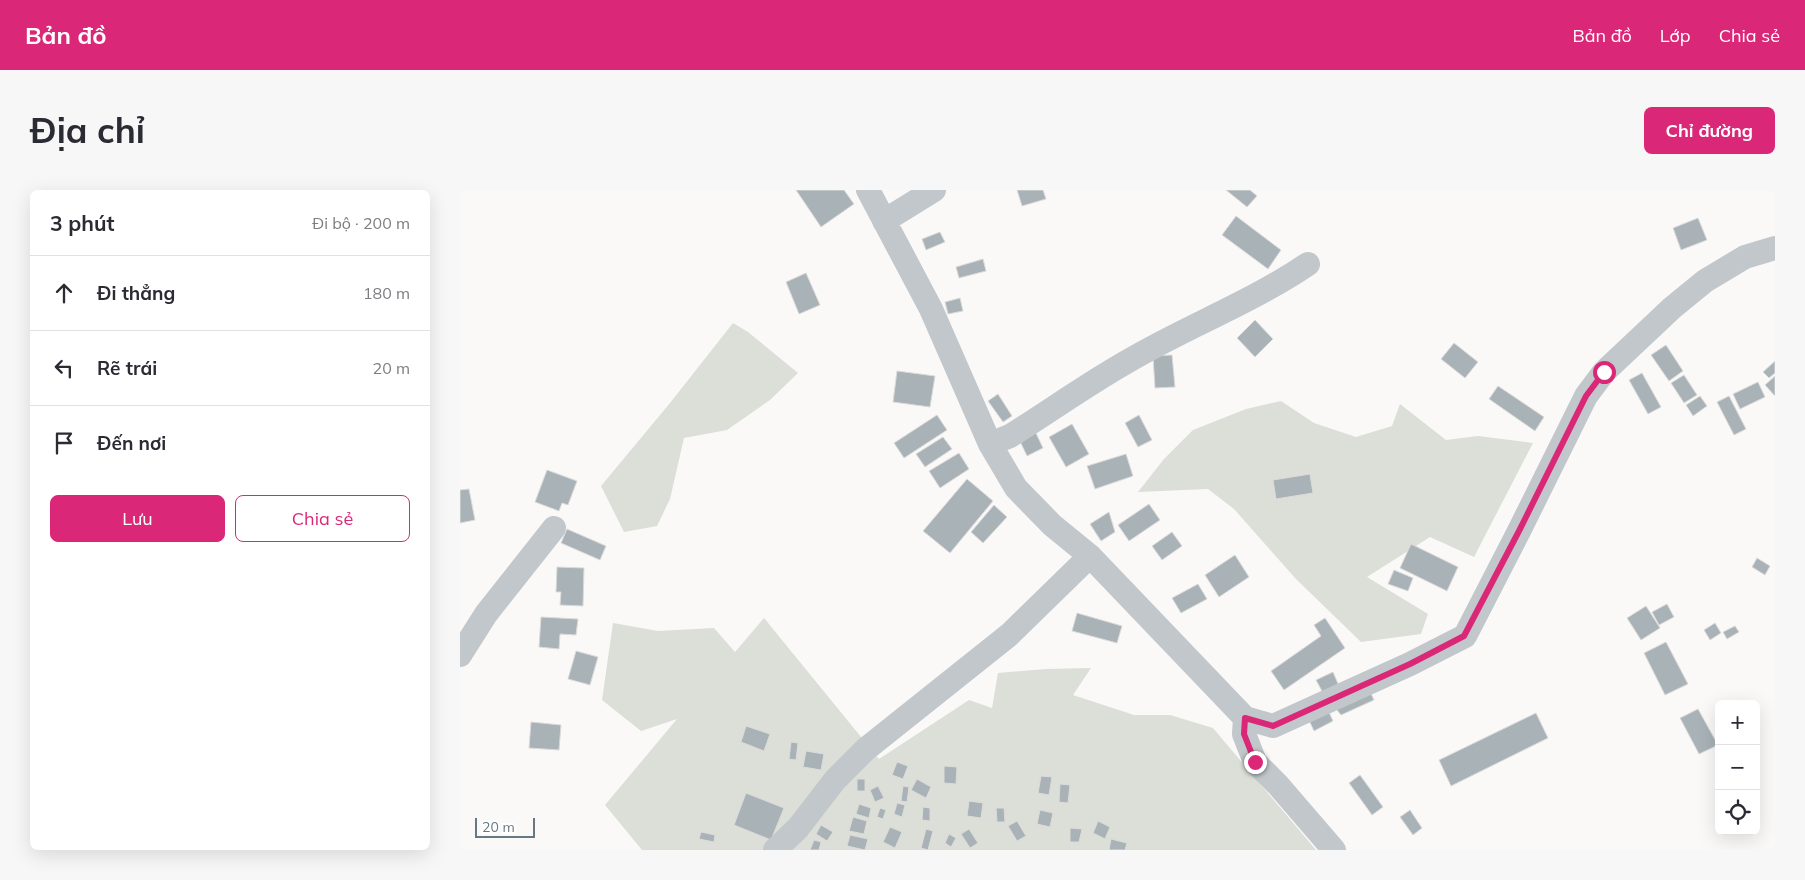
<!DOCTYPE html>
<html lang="vi">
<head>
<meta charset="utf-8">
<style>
	:root { --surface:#fff; --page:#f7f7f7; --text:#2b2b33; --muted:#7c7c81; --line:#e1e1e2; --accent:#db2777 }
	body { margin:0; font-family:Mulish,sans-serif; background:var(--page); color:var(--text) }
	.controls { position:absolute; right:15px; bottom:15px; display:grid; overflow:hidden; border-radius:8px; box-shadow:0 5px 20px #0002 }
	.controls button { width:45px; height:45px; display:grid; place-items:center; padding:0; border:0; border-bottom:1px solid var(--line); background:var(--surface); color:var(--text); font:25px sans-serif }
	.scale { position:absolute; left:15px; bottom:12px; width:60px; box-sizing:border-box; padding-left:5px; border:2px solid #667982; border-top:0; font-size:14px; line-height:18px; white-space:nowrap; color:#667982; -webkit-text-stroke:4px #fff; paint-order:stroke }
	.stop { position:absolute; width:15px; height:15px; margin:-11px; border:4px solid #db2777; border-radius:50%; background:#fff }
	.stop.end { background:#db2777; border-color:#fff; box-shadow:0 1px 5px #0008 }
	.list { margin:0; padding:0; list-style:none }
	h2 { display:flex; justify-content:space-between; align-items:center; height:65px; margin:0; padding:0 20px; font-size:21px }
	h2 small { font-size:16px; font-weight:400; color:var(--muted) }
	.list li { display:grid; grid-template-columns:32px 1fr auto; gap:15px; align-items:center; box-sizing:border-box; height:75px; padding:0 20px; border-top:1px solid var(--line) }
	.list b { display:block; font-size:19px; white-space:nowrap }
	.list em { font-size:16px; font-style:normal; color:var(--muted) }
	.actions { display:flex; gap:10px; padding:15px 20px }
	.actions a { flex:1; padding:11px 0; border:1px solid var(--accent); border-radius:8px; text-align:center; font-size:18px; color:var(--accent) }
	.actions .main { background:var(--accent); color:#fff }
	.icon { flex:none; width:28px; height:28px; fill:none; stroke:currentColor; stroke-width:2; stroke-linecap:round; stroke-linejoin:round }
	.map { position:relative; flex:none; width:1315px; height:660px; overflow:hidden; border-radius:8px }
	header { display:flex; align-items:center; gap:30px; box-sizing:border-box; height:70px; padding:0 25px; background:var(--accent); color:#fff }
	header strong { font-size:24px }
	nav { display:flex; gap:28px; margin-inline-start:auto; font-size:18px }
	.intro { display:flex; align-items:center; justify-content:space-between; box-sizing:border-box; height:120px; padding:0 30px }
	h1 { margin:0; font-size:35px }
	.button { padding:12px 22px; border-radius:8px; background:var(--accent); color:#fff; font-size:18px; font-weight:700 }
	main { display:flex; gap:30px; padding:0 30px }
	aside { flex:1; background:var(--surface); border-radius:8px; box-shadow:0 5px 20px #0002 }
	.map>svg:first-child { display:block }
</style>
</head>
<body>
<header>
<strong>Bản đồ</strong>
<nav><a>Bản đồ</a><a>Lớp</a><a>Chia sẻ</a></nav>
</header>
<div class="intro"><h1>Địa chỉ</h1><a class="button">Chỉ đường</a></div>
<main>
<aside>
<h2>3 phút<small>Đi bộ · 200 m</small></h2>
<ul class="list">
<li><svg class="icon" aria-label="ahead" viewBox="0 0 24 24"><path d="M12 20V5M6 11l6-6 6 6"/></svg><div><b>Đi thẳng</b></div><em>180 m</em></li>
<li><svg class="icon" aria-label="left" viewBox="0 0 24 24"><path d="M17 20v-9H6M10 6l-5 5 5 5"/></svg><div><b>Rẽ trái</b></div><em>20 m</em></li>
<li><svg class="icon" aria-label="arrive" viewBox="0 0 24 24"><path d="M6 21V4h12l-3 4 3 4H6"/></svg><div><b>Đến nơi</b></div></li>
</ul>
<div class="actions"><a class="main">Lưu</a><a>Chia sẻ</a></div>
</aside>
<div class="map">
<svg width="1315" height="660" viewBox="0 0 1315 660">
	<rect width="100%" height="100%" fill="#faf9f8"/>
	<!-- green -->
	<path fill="#dbdfd7" d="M273 133 288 142 338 183 310 210 267 240 224 248 210 309 197 336 164 342 141 296 210 213Z
		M821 211 854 233 896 247 932 236 940 214 986 250 1018 246 1073 253 1014 367 970 347 907 387 968 424 961 444 901 452 836 389 774 319 748 299 678 302 704 269 733 240 786 219Z
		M304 428 419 569 509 510 532 518 538 483 586 479 631 478 613 505 674 525H710L753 538 856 660H182L145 615 217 529 181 541 142 510 153 433 198 441 254 438 275 462Z"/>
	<!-- building -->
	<path fill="#a8b2b7" stroke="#dcdbda" d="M336 0H384L394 14 361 37Z
		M557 0H583L586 9 562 16Z
		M766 0H790L797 6 787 17Z
		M776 26 821 60 808 79 762 45Z
		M1238 28 1247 50 1221 60 1213 38Z
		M480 42 485 52 466 60 462 49Z
		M523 69 526 81 499 88 496 77Z
		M346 83 360 115 339 124 326 92Z
		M500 108 503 121 488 124 485 112Z
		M795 130 813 149 795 167 777 148Z
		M994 153 1018 172 1005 188 981 169Z
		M1206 155 1223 181 1209 191 1191 165Z
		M712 165 715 197 695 198 693 166Z
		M1315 171V183L1309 188 1303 182Z
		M437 181 475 186 470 217 433 212Z
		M1182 183 1201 217 1188 224 1169 190Z
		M1224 185 1237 205 1224 213 1211 193Z
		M1315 186V206L1305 195Z
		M1298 192 1305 207 1280 219 1273 204Z
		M1038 196 1084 227 1075 241 1029 209Z
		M538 204 552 226 543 232 528 211Z
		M1240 206 1247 216 1233 226 1226 215Z
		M1269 206 1286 239 1274 245 1257 212Z
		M477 225 487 240 444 268 434 253Z
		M679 225 692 250 678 257 665 233Z
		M612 234 629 264 606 277 589 247Z
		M574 239 583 258 567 266 558 247Z
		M483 247 492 259 465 277 456 264Z
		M499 263 509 279 480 298 469 281Z
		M666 264 673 286 635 299 627 276Z
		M87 280 117 291 108 315 102 313 99 321 75 312Z
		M850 284 853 303 816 309 813 290Z
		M507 289 533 311 490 363 463 341Z
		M9 299 15 330 0 333V300Z
		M689 314 700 330 669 351 658 335Z
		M534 315 547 327 523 353 511 342Z
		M649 322 655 342 641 351 630 334Z
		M107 339 146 356 140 370 101 353Z
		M712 342 722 356 702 370 692 356Z
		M951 354 998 377 987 401 940 378Z
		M775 365 789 387 759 407 745 385Z
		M1297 368 1310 376 1305 385 1292 377Z
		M97 377 124 378 123 416 100 415 101 402H96Z
		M934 380 953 388 948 401 928 394Z
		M738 394 747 409 721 423 712 408Z
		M1207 414 1214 427 1199 435 1192 422Z
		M1186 416 1200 438 1181 450 1167 428Z
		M617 423 662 436 657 453 612 441Z
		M81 427 118 429 116 445 100 444 99 459 79 457Z
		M865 428 885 458 824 500 811 481 861 446 854 435Z
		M1255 433 1261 443 1250 450 1244 440Z
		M1275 436 1279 442 1267 449 1263 442Z
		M1206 452 1228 494 1205 505 1184 463Z
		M116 461 138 467 130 495 108 489Z
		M873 482 879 496 863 503 856 490Z
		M909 499 914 510 881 525 873 515Z
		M867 518 873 531 854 541 847 526Z
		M1238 519 1258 555 1239 564 1220 528Z
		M1076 523 1088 548 991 596 979 570Z
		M71 532 101 535 99 560 69 558Z
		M286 536 310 544 304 561 281 552Z
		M331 552 338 553 336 570 329 569Z
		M346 561 364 564 361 580 343 577Z
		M437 572 448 576 443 589 432 585Z
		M484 576 497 577 496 594 484 593Z
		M900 585 923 617 912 625 889 593Z
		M581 586 592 587 589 605 578 603Z
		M397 589H405V601H397Z
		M457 589 471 597 466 608 451 600Z
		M600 594 610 595 608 613 599 612Z
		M418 596 424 608 415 612 410 600Z
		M443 596 449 597 447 612 441 611Z
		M286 603 324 618 311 650 274 635Z
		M509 611 523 613 521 628 507 626Z
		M437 613 445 615 442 627 434 624Z
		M399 614 411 618 409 628 396 624Z
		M463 617 470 618V631L462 630Z
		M420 618 426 620 423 629 417 627Z
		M536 618H544L545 632H537Z
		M580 620 593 623 590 637 577 634Z
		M950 620 962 638 953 645 940 627Z
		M393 627 407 631 404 644 389 641Z
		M557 631 566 646 557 651 548 636Z
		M638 631 650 637 645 649 633 643Z
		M361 635 373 642 367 651 356 644Z
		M430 637 442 642 435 658 423 652Z
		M610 638 622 639 619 652H610Z
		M466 639 473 641 468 660 461 658Z
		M509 639 518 653 510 658 501 644Z
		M241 642 255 645 254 652 239 649Z
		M489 644 496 648 491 657 485 653Z
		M390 645 408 649 405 660 387 656Z
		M651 649 667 653 665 660H649Z
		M354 650 361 652 359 660H350Z"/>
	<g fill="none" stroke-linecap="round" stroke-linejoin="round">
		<!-- minor -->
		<path stroke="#c1c7ca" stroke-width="24" d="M408 0 471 119 530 254 556 298 592 335 630 366 785 528 784 544 795 572 818 595 874 660
			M424 31 474 0
			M530 254 550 246C590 221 629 193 670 170 728 136 792 112 848 74
			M0 465 26 424 94 338
			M785 528 813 536 950 474 1005 446 1059 341 1126 206 1144 182 1212 118 1245 91 1285 67 1315 58
			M315 660 338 638 375 590 406 559 549 445 630 366"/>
	</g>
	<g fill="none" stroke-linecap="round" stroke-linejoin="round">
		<!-- route -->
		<path stroke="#db2777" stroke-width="6" d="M795 572 784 544 785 528 813 536 950 474 1004 446 1059 341 1126 206 1144 182"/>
	</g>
</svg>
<div class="controls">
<button>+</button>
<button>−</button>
<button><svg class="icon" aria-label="locate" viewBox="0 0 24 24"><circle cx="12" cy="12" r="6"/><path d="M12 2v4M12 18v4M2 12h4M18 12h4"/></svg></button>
</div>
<div class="scale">20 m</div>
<div class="stop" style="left:1144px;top:182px"></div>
<div class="stop end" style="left:795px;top:572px"></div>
</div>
</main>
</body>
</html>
